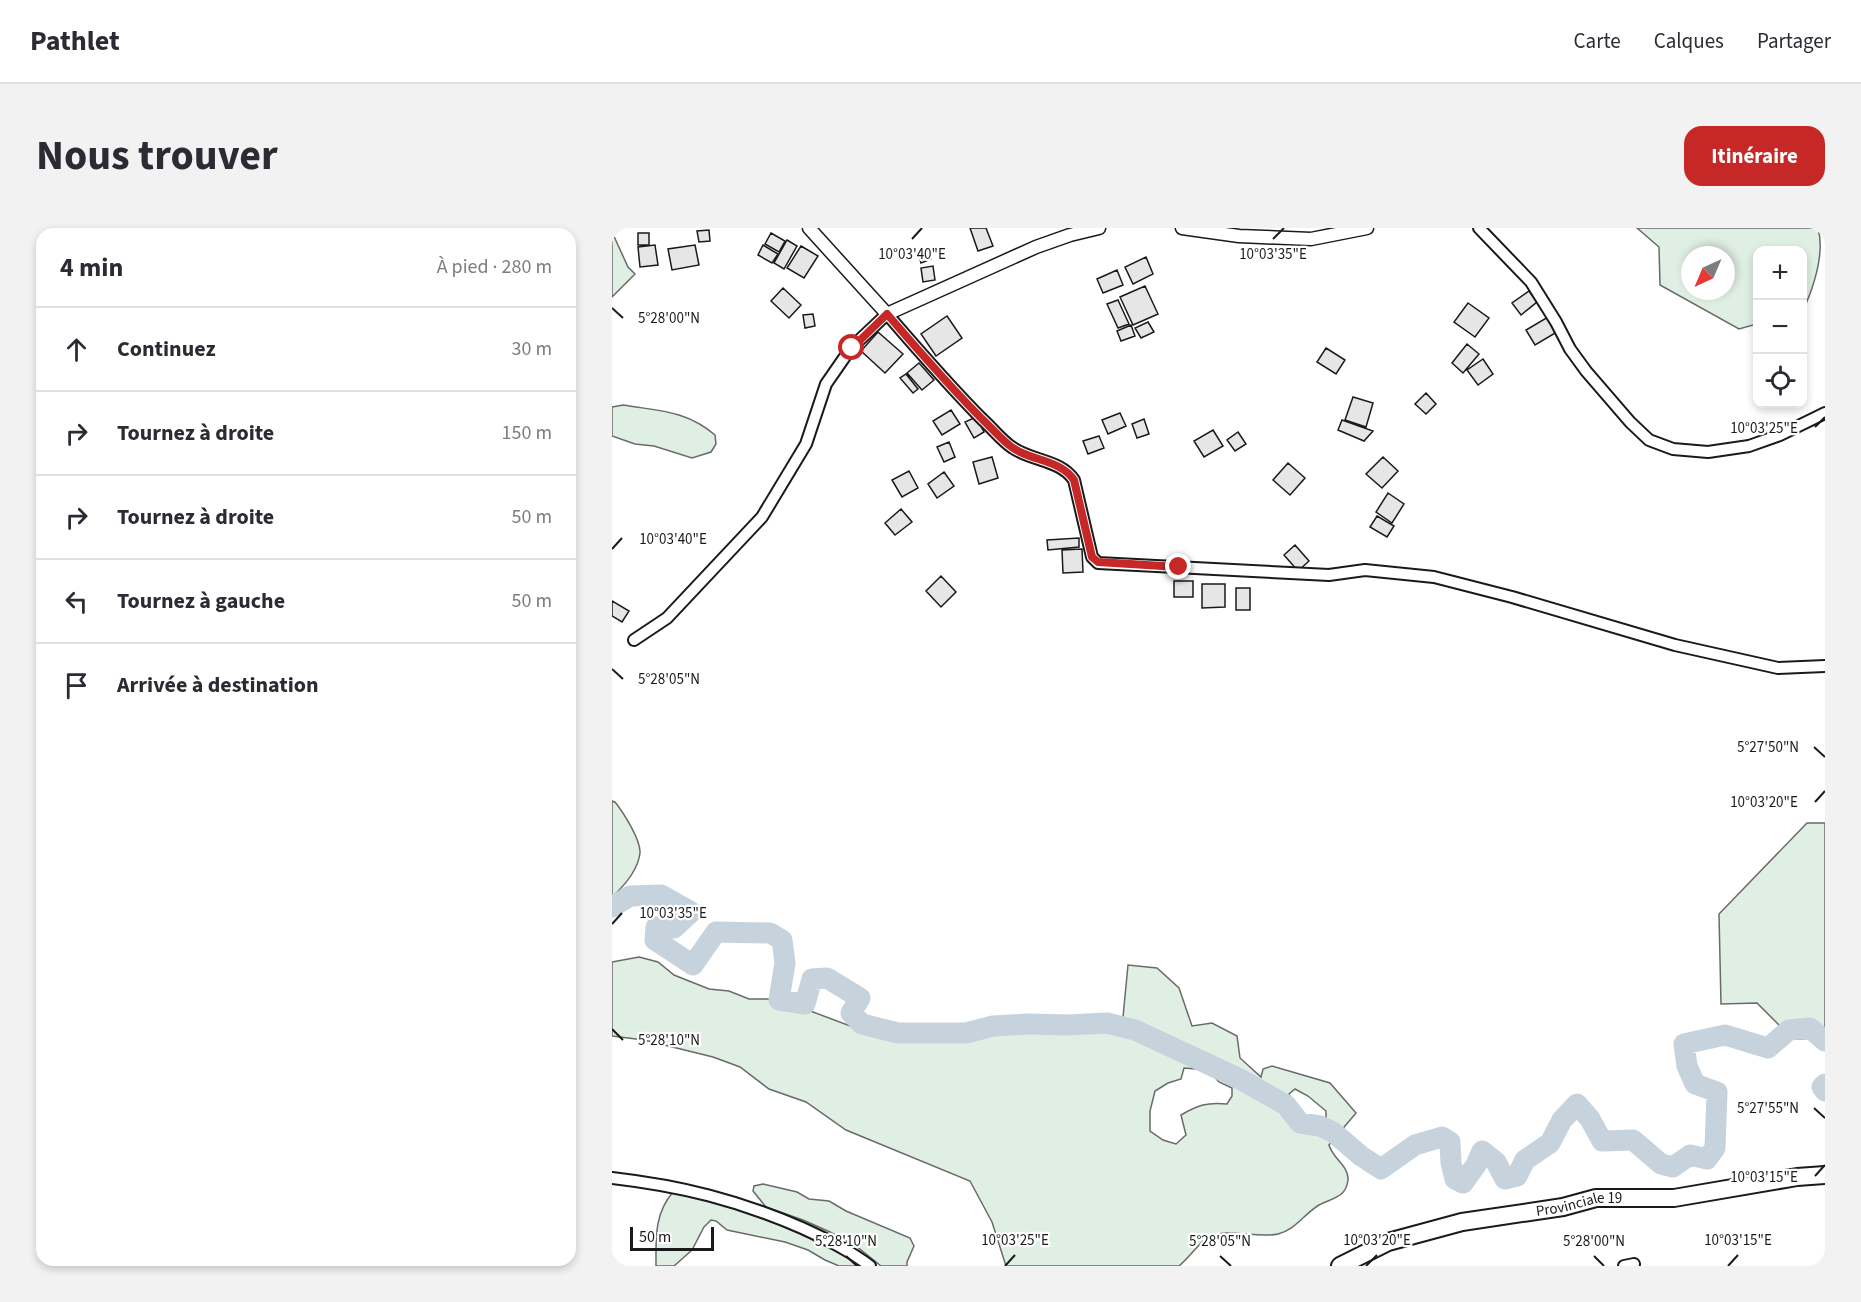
<!DOCTYPE html>
<html lang="fr">
<head>
<meta charset="utf-8">
<style>
	:root { --surface:#fff; --page:#f2f2f3; --text:#2b2b33; --muted:#7c7c81; --line:#e1e1e2; --accent:#c62828 }
	body { margin:0; font-family:"Source Sans 3",sans-serif; background:var(--page); color:var(--text) }
	.controls { position:absolute; right:18px; top:18px; display:grid; overflow:hidden; border-radius:12px; box-shadow:0 3px 9px #0003 }
	.controls button { width:54px; height:54px; display:grid; place-items:center; padding:0; border:0; border-bottom:2px solid var(--line); background:var(--surface); color:var(--text); font:30px sans-serif }
	.compass { position:absolute; left:1069px; top:18px; width:54px; height:54px; border-radius:50%; background:var(--surface); box-shadow:0 3px 9px #0003; rotate:224deg }
	.scale { position:absolute; left:18px; bottom:15px; width:84px; box-sizing:border-box; padding-left:6px; border:3px solid #1a1a1a; border-top:0; font-size:16px; line-height:21px; white-space:nowrap; color:#1a1a1a; -webkit-text-stroke:4px #fff; paint-order:stroke }
	.stop { position:absolute; width:18px; height:18px; margin:-14px; border:4px solid #c62828; border-radius:50%; background:#fff }
	.stop.end { background:#c62828; border-color:#fff; box-shadow:0 2px 6px #0008 }
	.list { margin:0; padding:0; list-style:none }
	h2 { display:flex; justify-content:space-between; align-items:center; height:78px; margin:0; padding:0 24px; font-size:26px }
	h2 small { font-size:20px; font-weight:400; color:var(--muted) }
	.list li { display:grid; grid-template-columns:39px 1fr auto; gap:18px; align-items:center; box-sizing:border-box; height:84px; padding:0 24px; border-top:2px solid var(--line) }
	.list b { display:block; font-size:22px; white-space:nowrap }
	.list em { font-size:20px; font-style:normal; color:var(--muted) }
	.icon { flex:none; width:33px; height:33px; fill:none; stroke:currentColor; stroke-width:2; stroke-linecap:round; stroke-linejoin:round }
	.map { position:relative; flex:none; width:1213px; height:1038px; overflow:hidden; border-radius:18px }
	header { display:flex; align-items:center; gap:36px; box-sizing:border-box; height:84px; padding:0 30px; background:var(--surface); border-bottom:2px solid var(--line) }
	header strong { font-size:28px }
	nav { display:flex; gap:33px; margin-inline-start:auto; font-size:21px }
	.intro { display:flex; align-items:center; justify-content:space-between; box-sizing:border-box; height:144px; padding:0 36px }
	h1 { margin:0; font-size:42px }
	.button { padding:15px 27px; border-radius:18px; background:var(--accent); color:#fff; font-size:21px; font-weight:700 }
	main { display:flex; gap:36px; padding:0 36px }
	aside { flex:1; background:var(--surface); border-radius:18px; box-shadow:0 3px 9px #0003 }
	.map>svg:first-child { display:block }
</style>
</head>
<body>
<header>
<strong>Pathlet</strong>
<nav><a>Carte</a><a>Calques</a><a>Partager</a></nav>
</header>
<div class="intro"><h1>Nous trouver</h1><a class="button">Itinéraire</a></div>
<main>
<aside>
<h2>4 min<small>À pied · 280 m</small></h2>
<ul class="list">
<li><svg class="icon" aria-label="ahead" viewBox="0 0 24 24"><path d="M12 20V5M6 11l6-6 6 6"/></svg><div><b>Continuez</b></div><em>30 m</em></li>
<li><svg class="icon" aria-label="right" viewBox="0 0 24 24"><path d="M7 20v-9h11M14 6l5 5-5 5"/></svg><div><b>Tournez à droite</b></div><em>150 m</em></li>
<li><svg class="icon" aria-label="right" viewBox="0 0 24 24"><path d="M7 20v-9h11M14 6l5 5-5 5"/></svg><div><b>Tournez à droite</b></div><em>50 m</em></li>
<li><svg class="icon" aria-label="left" viewBox="0 0 24 24"><path d="M17 20v-9H6M10 6l-5 5 5 5"/></svg><div><b>Tournez à gauche</b></div><em>50 m</em></li>
<li><svg class="icon" aria-label="arrive" viewBox="0 0 24 24"><path d="M6 21V4h12l-3 4 3 4H6"/></svg><div><b>Arrivée à destination</b></div></li>
</ul>
</aside>
<div class="map">
<svg width="1213" height="1038" viewBox="0 0 1213 1038">
	<rect width="100%" height="100%" fill="#fff"/>
	<!-- green -->
	<path fill="#e0efe3" stroke="#6a6a6a" stroke-width="1.5" fill-rule="evenodd" d="M1025 0H1206C1213 25 1202 58 1191 83L1190 22H1146L1145 96 1127 101 1048 57 1047 19ZM1078 27H1114V63H1078Z
		M0 4 16 39 23 46 0 69Z
		M11 177C46 183 74 182 103 207L104 216 99 224 80 230 42 218 23 216 0 208V179Z
		M0 573 3 574C11 584 29 612 28 625 26 642 12 658 0 669Z
		M1195 595H1213V810L1181 811 1145 775 1109 776 1107 686Z
		M27 729 46 734 62 747 97 761 117 763 137 771H156L193 781 249 802 308 812 401 802 497 801 511 789 516 737 545 740 567 760 580 798 600 795 625 808 628 830 649 849 651 841 660 838 718 855 744 885 717 917C721 931 737 938 736 952 734 970 720 970 707 977 692 986 683 1002 666 1006 644 1011 617 999 596 1009 589 1013 576 1031 567 1038H394L380 994 358 953 234 902 194 874 157 861 128 839 101 829 32 812 0 808V734ZM572 840 596 842 607 854 620 860V868L615 876C595 874 586 877 569 887L574 907 564 916 551 912 538 903V883L543 863 556 855 569 851ZM683 861 696 868 714 883V891L694 889 680 874 677 866Z
		M151 956 185 964 197 971 217 973 234 983 298 1010 302 1018 295 1034V1038H269L244 1018 218 1004 191 992 154 979 141 963 142 958Z
		M61 964C111 975 159 989 206 1013 223 1022 234 1025 250 1038H227L213 1032 196 1022 173 1014 115 1002 104 993 99 992 92 999 80 1022 62 1038H44C44 1011 42 986 61 964Z"/>
	<g fill="none" stroke-linecap="round" stroke-linejoin="round">
		<!-- river -->
		<path stroke="#c6d2dc" stroke-width="21" d="M0 679 18 668 49 667 79 684 62 700 44 699 43 712 81 737 104 704 158 705 170 712 173 735 167 772 193 776 200 751 215 750 248 770 239 785 250 796 286 805H354L381 798 415 796 456 797 495 795 523 802 628 851 674 877 688 895 708 898 721 904 749 928 769 941 803 917 830 909 838 914 839 935 843 951 851 955 864 937 870 923 884 934 893 951 905 948 913 932 938 915 950 892 965 876 978 891 990 913 1021 912 1049 936 1061 939 1078 927 1095 931 1103 920 1105 864 1083 856 1075 838 1072 816 1113 807 1156 820 1177 802 1198 800 1213 813
			M1213 856 1210 859 1213 863"/>
	</g>
	<!-- building -->
	<path fill="#e6e6e6" stroke="#1a1a1a" stroke-width="1.5" d="M358 0H374L381 18 366 23Z
		M97 2 98 13 87 14 85 3Z
		M26 5H37V17H26Z
		M159 5 173 13 167 24 153 16Z
		M175 12 185 18 172 41 162 35Z
		M43 17 46 37 28 39 26 19Z
		M83 17 87 37 60 42 56 21Z
		M151 17 166 26 160 35 146 27Z
		M189 18 206 28 192 50 175 40Z
		M316 22 319 31 309 35 306 25Z
		M534 29 541 46 521 56 513 39Z
		M321 38 323 52 311 54 309 40Z
		M505 42 511 57 491 65 485 51Z
		M533 58 546 86 521 97 508 69Z
		M171 60 189 77 177 90 159 73Z
		M917 63 925 74 909 87 900 75Z
		M506 72 517 96 506 100 495 76Z
		M856 75 877 90 863 109 842 94Z
		M201 86 203 98 193 100 191 87Z
		M335 88 350 110 324 128 309 106Z
		M936 89 945 104 923 117 914 102Z
		M536 94 542 104 529 110 523 100Z
		M519 97 523 108 509 113 505 103Z
		M266 104 291 126 273 145 249 123Z
		M855 116 867 126 851 145 840 135Z
		M714 120 733 132 724 146 705 134Z
		M871 131 881 146 866 157 855 142Z
		M307 135 322 152 310 162 295 145Z
		M294 146 306 161 301 165 288 150Z
		M814 165 824 176 814 186 803 176Z
		M741 169 761 175 754 199 733 192Z
		M339 182 348 196 330 207 321 193Z
		M508 185 514 198 496 206 490 192Z
		M364 189 372 204 362 210 353 194Z
		M532 191 537 206 525 210 520 196Z
		M730 192 761 203 752 213 726 202Z
		M601 202 611 218 592 229 582 213Z
		M626 204 634 216 623 223 615 212Z
		M487 208 492 220 476 226 471 213Z
		M337 214 343 229 332 234 325 219Z
		M380 229 386 250 367 256 361 234Z
		M771 229 786 243 770 260 754 246Z
		M676 235 693 250 678 267 661 252Z
		M297 243 306 260 290 269 280 252Z
		M332 244 342 258 325 270 316 256Z
		M776 265 792 276 780 295 764 284Z
		M289 281 300 294 283 307 273 295Z
		M765 288 782 298 775 309 758 299Z
		M467 310V319L436 322 435 312Z
		M683 317 697 333 686 343 672 327Z
		M470 321 471 344 451 345 450 322Z
		M329 348 344 364 329 379 314 363Z
		M562 353H581V369H562Z
		M590 356H613V379L590 380Z
		M624 360H638V382H624Z
		M0 373 17 383 10 394 0 388Z"/>
	<g fill="none" stroke-linecap="round" stroke-linejoin="round">
		<defs>
			<path id="minor" d="M867 0 919 54 944 94 958 121 974 143 1018 194 1037 212 1061 221 1096 224 1137 218 1168 207 1213 185
				M22 412 55 390 150 289 194 216 214 156 239 120 275 86C306 122 337 158 371 192 381 201 390 213 401 220 420 233 449 232 462 252L480 329 486 335 717 347 753 342 822 349 900 369 1063 417 1166 440 1213 438
				M0 950C69 958 126 972 190 1000 214 1011 237 1022 258 1038
				M1012 1038 1022 1036"/>
			<path id="tertiary" d="M197 0 275 86 424 19 458 7 487 0
				M570 0 627 8 699 11 755 0"/>
			<g id="primary">
				<path id="s1" d="M728 1038 776 1014 850 994 951 979 984 970H1062L1185 949 1213 947"/>
			</g>
		</defs>
		<!-- minor casing -->
		<use href="#minor" stroke="#1a1a1a" stroke-width="14"/>
		<!-- tertiary casing -->
		<use href="#tertiary" stroke="#1a1a1a" stroke-width="15"/>
		<!-- primary casing -->
		<use href="#primary" stroke="#1a1a1a" stroke-width="20"/>
		<!-- minor -->
		<use href="#minor" stroke="#fff" stroke-width="10"/>
		<!-- tertiary -->
		<use href="#tertiary" stroke="#fff" stroke-width="12"/>
		<!-- primary -->
		<use href="#primary" stroke="#fff" stroke-width="16"/>
	</g>
	<g fill="none" stroke-linecap="round" stroke-linejoin="round">
		<!-- route -->
		<path stroke="#c62828" stroke-width="8" d="M240 120 275 86C306 122 337 158 371 192 381 201 390 213 401 220 420 233 449 232 462 252L480 329 486 334 567 339"/>
	</g>
	<!-- ticks -->
	<path fill="none" stroke="#1a1a1a" stroke-width="2" d="M300 11 310 0M661 11 672 0M0 80 11 90M1203 199 1213 189M0 321 10 310M0 441 11 451M1202 519 1213 529M1203 574 1213 563M0 696 10 685M0 801 11 812M1202 880 1213 890M1203 948 1213 937M234 1028 245 1038M608 1028 619 1038M982 1028 992 1038M393 1038 403 1027M754 1038 765 1027M1116 1038 1126 1027"/>
	<g text-anchor="middle" dominant-baseline="central" stroke-width="4.5" stroke-linejoin="round" paint-order="stroke">
		<!-- street labels -->
		<g font-size="15" fill="#1a1a1a" stroke="#fff">
			<text stroke="none"><textPath href="#s1" startOffset="249">Provinciale 19</textPath></text>
		</g>
	</g>
	<g font-size="15" text-anchor="middle" fill="#1a1a1a" stroke="#fff" stroke-width="4.5" stroke-linejoin="round" paint-order="stroke">
		<text x="300" y="31">10°03'40"E</text>
		<text x="661" y="31">10°03'35"E</text>
		<text x="57" y="95">5°28'00"N</text>
		<text x="1152" y="205">10°03'25"E</text>
		<text x="61" y="316">10°03'40"E</text>
		<text x="57" y="456">5°28'05"N</text>
		<text x="1156" y="524">5°27'50"N</text>
		<text x="1152" y="579">10°03'20"E</text>
		<text x="61" y="690">10°03'35"E</text>
		<text x="57" y="817">5°28'10"N</text>
		<text x="1156" y="885">5°27'55"N</text>
		<text x="1152" y="954">10°03'15"E</text>
		<text x="403" y="1017">10°03'25"E</text>
		<text x="765" y="1017">10°03'20"E</text>
		<text x="1126" y="1017">10°03'15"E</text>
		<text x="234" y="1018">5°28'10"N</text>
		<text x="608" y="1018">5°28'05"N</text>
		<text x="982" y="1018">5°28'00"N</text>
	</g>
</svg>
<div class="controls">
<button>+</button>
<button>−</button>
<button><svg class="icon" aria-label="locate" viewBox="0 0 24 24"><circle cx="12" cy="12" r="6"/><path d="M12 2v4M12 18v4M2 12h4M18 12h4"/></svg></button>
</div>
<svg class="compass" viewBox="-18 -18 36 36"><path d="M0-13l5 13h-10z" fill="#e53935"/><path d="M0 13l5-13h-10z" fill="#7c7c81"/></svg>
<div class="scale">50 m</div>
<div class="stop" style="left:240px;top:120px"></div>
<div class="stop end" style="left:567px;top:339px"></div>
</div>
</main>
</body>
</html>
